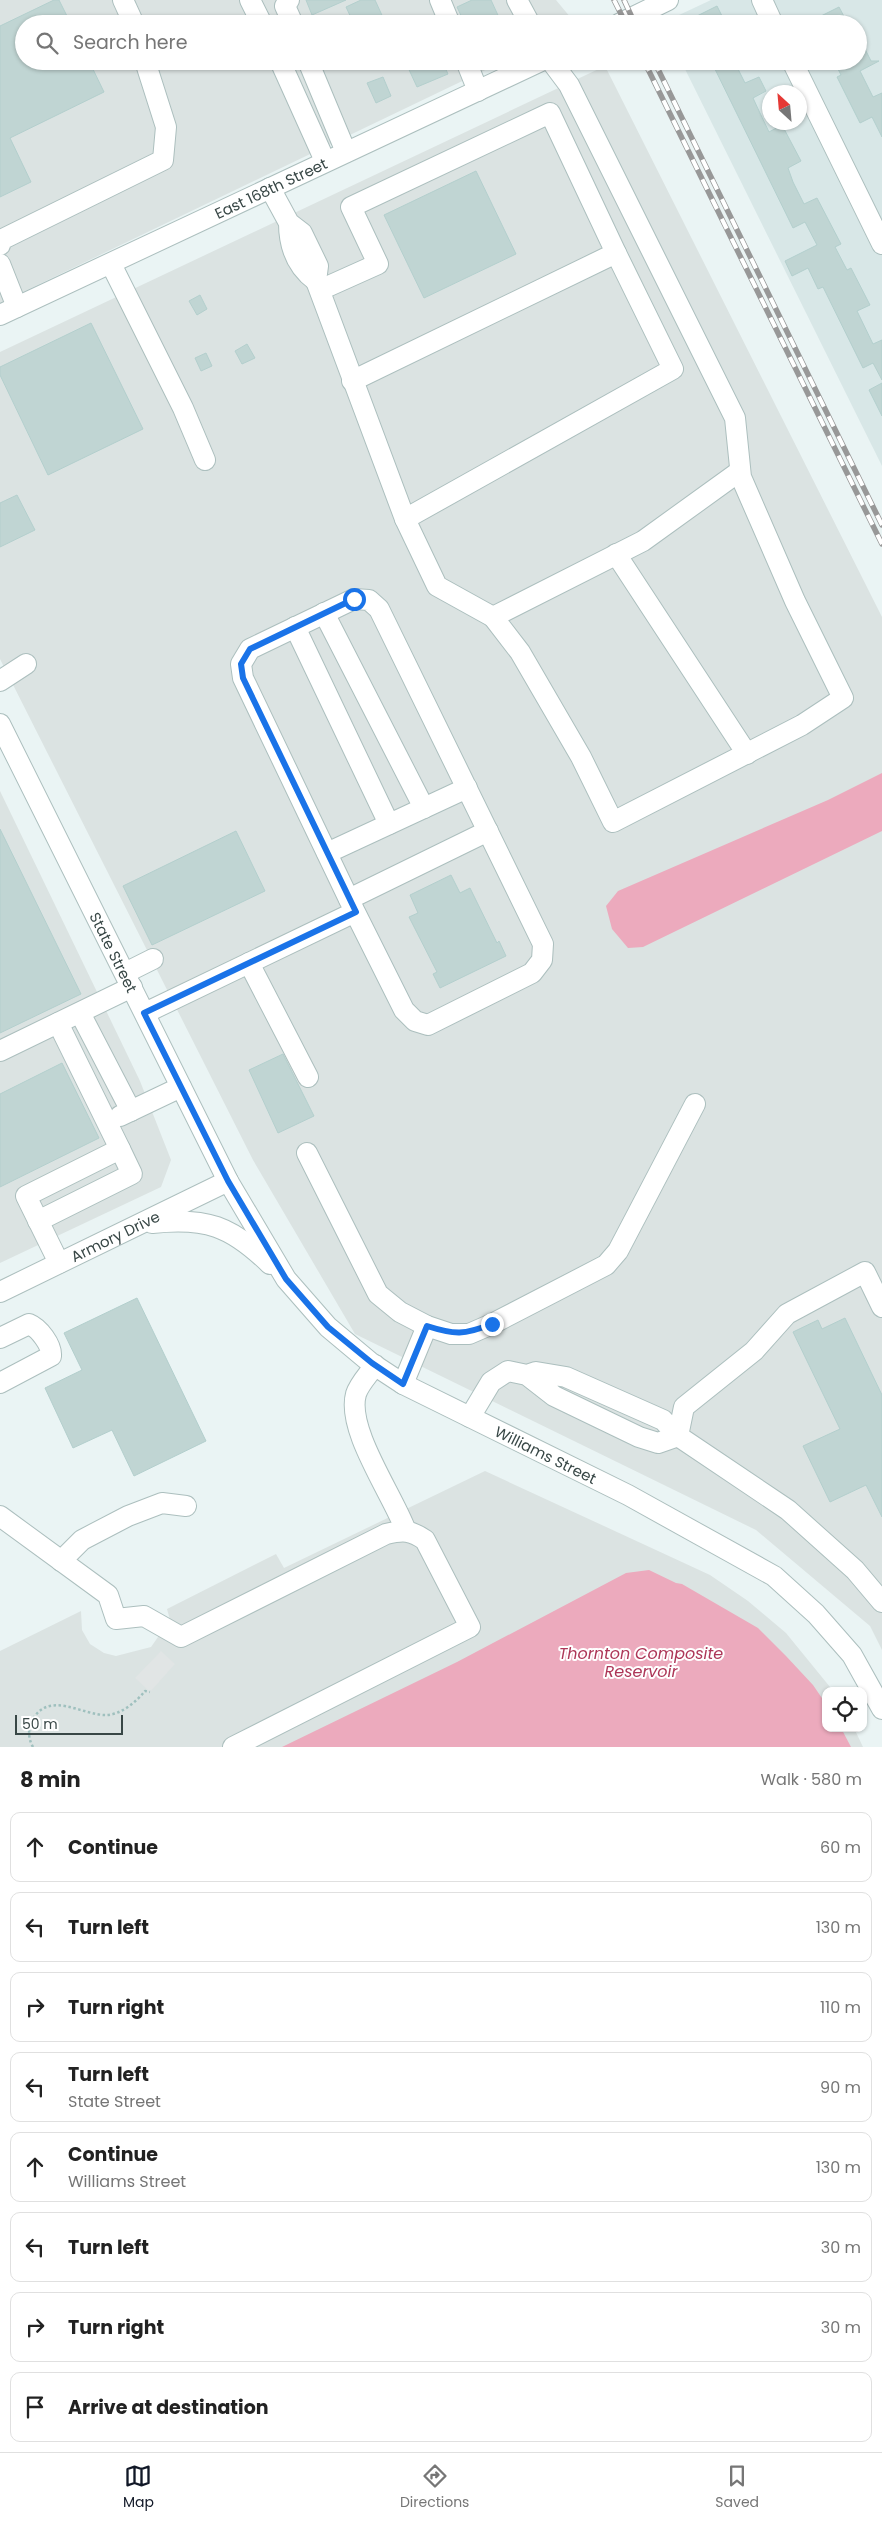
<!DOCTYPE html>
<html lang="en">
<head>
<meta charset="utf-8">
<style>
	:root { --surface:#fff; --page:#f6f6f6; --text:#222; --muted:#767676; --line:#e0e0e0; --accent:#111827 }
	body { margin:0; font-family:Poppins,sans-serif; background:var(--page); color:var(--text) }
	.controls { position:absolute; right:15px; bottom:15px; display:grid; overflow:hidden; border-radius:10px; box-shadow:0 1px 4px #0004 }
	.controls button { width:45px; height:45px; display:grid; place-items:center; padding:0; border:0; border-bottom:1px solid var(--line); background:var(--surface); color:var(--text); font:25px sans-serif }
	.compass { position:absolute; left:762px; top:85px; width:45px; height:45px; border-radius:50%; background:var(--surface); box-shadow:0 1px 4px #0004; rotate:334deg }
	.scale { position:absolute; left:15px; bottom:12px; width:108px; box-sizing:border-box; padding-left:5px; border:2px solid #384746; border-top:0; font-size:14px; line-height:18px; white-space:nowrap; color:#384746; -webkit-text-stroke:4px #fff; paint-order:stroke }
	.stop { position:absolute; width:15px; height:15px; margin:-11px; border:4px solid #1a73e8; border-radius:50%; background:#fff }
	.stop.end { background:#1a73e8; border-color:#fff; box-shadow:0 1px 5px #0008 }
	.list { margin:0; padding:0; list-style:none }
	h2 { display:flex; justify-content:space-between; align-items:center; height:65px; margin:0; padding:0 20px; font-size:21px }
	h2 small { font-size:16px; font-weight:400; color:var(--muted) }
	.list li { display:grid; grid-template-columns:32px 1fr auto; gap:15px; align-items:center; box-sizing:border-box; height:70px; margin:0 10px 10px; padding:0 10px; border:1px solid var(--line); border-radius:10px }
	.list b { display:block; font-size:19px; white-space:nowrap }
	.list p { margin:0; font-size:16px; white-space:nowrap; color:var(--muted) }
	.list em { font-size:16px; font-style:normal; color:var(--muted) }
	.icon { flex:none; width:28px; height:28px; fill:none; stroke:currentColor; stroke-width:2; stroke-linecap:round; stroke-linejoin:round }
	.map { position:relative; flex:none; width:882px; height:1747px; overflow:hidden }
	.search { position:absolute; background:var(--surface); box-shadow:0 1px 4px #0004; left:15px; right:15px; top:15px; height:55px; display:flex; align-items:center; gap:12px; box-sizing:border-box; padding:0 18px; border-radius:28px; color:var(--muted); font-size:19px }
	.sheet { height:705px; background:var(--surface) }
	nav { display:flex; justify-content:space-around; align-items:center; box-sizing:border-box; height:70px; border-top:1px solid var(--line); background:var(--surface); font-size:14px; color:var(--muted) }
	nav a { display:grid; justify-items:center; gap:2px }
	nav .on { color:var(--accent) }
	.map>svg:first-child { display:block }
</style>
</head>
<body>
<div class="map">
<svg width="882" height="1747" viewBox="0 0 882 1747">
	<rect width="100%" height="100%" fill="#eaf4f4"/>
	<!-- residential -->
	<path fill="#d8e7e7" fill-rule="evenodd" d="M711 0H882V466L681 61H858V24L662 23ZM770 92H800V122H770Z"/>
	<!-- industrial -->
	<path fill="#dbe3e2" d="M0 0H556L576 24H24V61H504L0 303Z
		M605 66 882 617V1650L870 1626 756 1530 355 1334 253 1160 0 659V352Z
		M0 791 140 1081 171 1160 161 1187 0 1263Z
		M485 1471 710 1575 748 1601 786 1633 830 1687 832 1691H826V1728H854L863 1747H0V1651L81 1611 82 1630 90 1644 104 1653 116 1656 151 1647 170 1620 167 1609 276 1554 284 1568Z"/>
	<!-- parking -->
	<path fill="#e1e5e5" d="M161 1651 175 1664 150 1692 135 1678Z"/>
	<!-- water -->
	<path fill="#ecaabd" d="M882 773V831L643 947 628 948 612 929 606 906 618 891 828 800Z
		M649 1570 676 1583 682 1584 758 1628 786 1656 813 1685 826 1704V1728H841L851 1747H282L457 1662 626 1573Z"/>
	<!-- building -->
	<path fill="#c0d5d3" stroke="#b3cfcd" d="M54 0H59L71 24H24V61H89L104 92 10 138 31 182 0 197V26Z
		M306 0H346L312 15Z
		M361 0H375L386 24H354L346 7Z
		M472 0H491L502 24H465L457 7Z
		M717 6 726 24H681Z
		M839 7 848 24H805Z
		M858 35 871 61H879L860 71 873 97 882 93V137L872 117 860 123 837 77 841 75 834 61H858Z
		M405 61H442L448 74 417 87Z
		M711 61H734L745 83 759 77 766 91 753 98 759 111 769 132 782 125 801 161 788 168 793 182 804 204 817 198 841 244 835 247 847 270 851 268 870 305 857 311 873 344 882 340V380L873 363 863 368 823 287 818 289 808 268 792 276 785 261 817 245 805 222 793 228Z
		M383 77 391 96 376 103 367 83Z
		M476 171 516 254 424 298 384 215Z
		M200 295 207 309 197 315 189 301Z
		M91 323 143 429 48 475 0 375V367Z
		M247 344 255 358 242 364 235 351Z
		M206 353 212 366 201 371 195 358Z
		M882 383V416L869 390Z
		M17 495 35 530 0 547V503Z
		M0 829 81 994 0 1033Z
		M236 831 265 891 152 945 123 886Z
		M451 875 460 893 470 888 497 943 499 941 506 956 440 988 433 974 437 972 409 917 418 913 410 895Z
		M283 1054 314 1116 278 1133 249 1070Z
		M62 1063 99 1138 0 1187V1094Z
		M137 1298 206 1441 134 1476 112 1430 73 1448 45 1388 82 1370 64 1333Z
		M845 1318 882 1395V1517L866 1485 830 1502 803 1446 840 1429 793 1332 818 1320 822 1329Z"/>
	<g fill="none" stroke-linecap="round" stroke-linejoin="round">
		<defs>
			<g id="minor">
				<path d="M123 0 134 24"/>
				<path d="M250 0 262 24"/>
				<path d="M289 0 285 6 293 24"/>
				<path d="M440 0 450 24"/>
				<path d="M517 0 530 24"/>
				<path d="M762 0 773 24"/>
				<path d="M619 24 668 0"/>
				<path d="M280 61 325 161"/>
				<path d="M308 61 346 152"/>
				<path d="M466 61 478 91"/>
				<path d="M792 61 882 244"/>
				<path d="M270 188 289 223 302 233 318 266 316 281C297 267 289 246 289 223"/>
				<path d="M0 245 1 240 163 160 166 127 145 61"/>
				<path d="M0 264 17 307"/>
				<path d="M111 264 183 408 205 460"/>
				<path d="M316 281 405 519 437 586 493 617 520 652 581 757 613 822 802 725 843 698 795 601 741 477 735 418 569 85 551 61"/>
				<path d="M320 290 378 264 351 207 550 113 616 253 352 381"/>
				<path id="s1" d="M0 315 541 61"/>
				<path d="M405 519 673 369 616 253"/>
				<path d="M616 554 747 754"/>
				<path d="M324 613 424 808"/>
				<path d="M493 617 643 541 740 471"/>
				<path d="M295 627 389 824"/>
				<path d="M0 681 26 664"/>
				<path id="s2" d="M0 724 228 1181 286 1279 328 1327 371 1363 403 1384 628 1495 774 1576 816 1614 852 1655 882 1709"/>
				<path d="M327 853 467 788"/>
				<path d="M349 899 488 831"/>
				<path d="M249 963 308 1077"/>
				<path d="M125 973 153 959"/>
				<path d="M80 1013 131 1111"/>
				<path d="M145 1013 355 912 404 1010 415 1021 428 1025 532 973 542 960 543 944 379 609 369 600 354 599 250 649 241 664 243 678 355 912"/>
				<path d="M58 1023 120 1149 26 1196 59 1263"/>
				<path d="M0 1051 132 987"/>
				<path d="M120 1116 181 1087"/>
				<path d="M307 1153 378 1294 400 1312 427 1326 451 1334H469L492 1324 606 1265 618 1251 695 1104"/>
				<path d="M38 1221 132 1174 120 1149"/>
				<path d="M152 1223C206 1217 231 1226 270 1264"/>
				<path id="s3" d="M0 1292 228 1181"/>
				<path d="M882 1307 865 1272 787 1314 754 1351 684 1407 678 1436 788 1510 855 1570 882 1602"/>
				<path d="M0 1338 29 1324C39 1328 52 1345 51 1356L0 1383"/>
				<path d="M375 1365C369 1374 359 1384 356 1394 346 1430 393 1495 406 1531"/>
				<path d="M403 1384 427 1326"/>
				<path d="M470 1417 491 1382 508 1371 527 1375 554 1396 639 1437 658 1443 678 1436 663 1420 566 1377 536 1372 527 1375"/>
				<path d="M0 1516 108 1595 116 1619 144 1616 181 1637 386 1534C403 1530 411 1530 425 1540L470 1627 233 1747"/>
				<path d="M61 1561 82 1540 128 1516 162 1503 186 1506"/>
			</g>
		</defs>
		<!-- minor casing -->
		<use href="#minor" stroke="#acbfbe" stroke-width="22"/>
		<!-- path -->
		<path stroke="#9fc0be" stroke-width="2.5" stroke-dasharray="2.5 2.5" stroke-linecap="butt" d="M33 1747C28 1738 28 1730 32 1721 48 1689 83 1716 107 1715 122 1714 136 1702 145 1691L150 1692"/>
		<!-- minor -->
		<use href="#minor" stroke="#fff" stroke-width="20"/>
		<defs>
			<path id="rail" d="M614 0 626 24
				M624 0 635 24
				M644 61 882 544
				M654 61 882 525"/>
		</defs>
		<!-- rail casing -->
		<use href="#rail" stroke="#989898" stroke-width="5.5"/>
		<!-- rail -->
		<use href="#rail" stroke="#fff" stroke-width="4" stroke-dasharray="11" stroke-linecap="butt"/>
	</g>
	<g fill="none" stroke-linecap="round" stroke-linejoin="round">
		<!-- route -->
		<path stroke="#1a73e8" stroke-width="6" d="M354 599 250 649 241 664 243 678 356 912 144 1013 228 1181 286 1279 328 1327 372 1363 403 1384 427 1326C455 1335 464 1335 492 1324"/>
	</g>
	<g text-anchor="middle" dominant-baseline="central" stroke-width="4" stroke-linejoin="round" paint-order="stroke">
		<!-- street labels -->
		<g font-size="15" fill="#384746" stroke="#fff">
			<text stroke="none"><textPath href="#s1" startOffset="299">East 168th Street</textPath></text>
			<text stroke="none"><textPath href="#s2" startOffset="255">State Street</textPath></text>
			<text stroke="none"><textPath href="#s3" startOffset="128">Armory Drive</textPath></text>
			<text stroke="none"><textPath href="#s2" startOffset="942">Williams Street</textPath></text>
		</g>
		<!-- water labels -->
		<g font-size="16" font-style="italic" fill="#ad3758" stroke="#fff">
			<text x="641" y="1653">Thornton Composite<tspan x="641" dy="18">Reservoir</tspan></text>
		</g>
	</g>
</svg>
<div class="controls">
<button><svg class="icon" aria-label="locate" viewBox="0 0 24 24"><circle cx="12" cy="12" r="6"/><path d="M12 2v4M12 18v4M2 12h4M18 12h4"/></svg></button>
</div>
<svg class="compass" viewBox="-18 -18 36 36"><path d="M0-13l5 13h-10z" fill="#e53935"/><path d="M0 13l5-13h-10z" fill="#767676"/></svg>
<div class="scale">50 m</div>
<div class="stop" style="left:354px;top:599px"></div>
<div class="stop end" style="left:492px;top:1324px"></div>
<div class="search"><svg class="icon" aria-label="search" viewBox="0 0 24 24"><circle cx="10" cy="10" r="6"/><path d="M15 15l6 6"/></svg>Search here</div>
</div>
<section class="sheet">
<h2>8 min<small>Walk · 580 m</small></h2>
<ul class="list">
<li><svg class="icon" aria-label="ahead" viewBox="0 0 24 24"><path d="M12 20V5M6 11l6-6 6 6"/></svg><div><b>Continue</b></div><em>60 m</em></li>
<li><svg class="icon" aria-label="left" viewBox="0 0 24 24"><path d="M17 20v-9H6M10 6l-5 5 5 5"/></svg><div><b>Turn left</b></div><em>130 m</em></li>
<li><svg class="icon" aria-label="right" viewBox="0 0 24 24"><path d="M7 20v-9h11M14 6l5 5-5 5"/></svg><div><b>Turn right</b></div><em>110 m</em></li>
<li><svg class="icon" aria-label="left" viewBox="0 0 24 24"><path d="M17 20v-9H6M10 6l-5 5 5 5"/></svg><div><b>Turn left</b><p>State Street</p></div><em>90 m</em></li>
<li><svg class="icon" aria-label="ahead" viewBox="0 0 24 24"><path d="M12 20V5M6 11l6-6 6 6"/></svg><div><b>Continue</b><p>Williams Street</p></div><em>130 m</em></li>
<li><svg class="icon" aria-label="left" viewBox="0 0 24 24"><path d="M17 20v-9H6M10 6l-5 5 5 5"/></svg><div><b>Turn left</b></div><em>30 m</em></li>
<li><svg class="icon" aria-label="right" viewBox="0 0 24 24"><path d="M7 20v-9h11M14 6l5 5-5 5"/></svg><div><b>Turn right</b></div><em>30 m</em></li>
<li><svg class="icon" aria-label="arrive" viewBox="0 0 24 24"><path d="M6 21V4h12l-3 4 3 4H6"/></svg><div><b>Arrive at destination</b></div></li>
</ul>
</section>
<nav>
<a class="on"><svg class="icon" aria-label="map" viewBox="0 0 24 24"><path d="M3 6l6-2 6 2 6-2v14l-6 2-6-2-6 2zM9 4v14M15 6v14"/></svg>Map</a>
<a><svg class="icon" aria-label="directions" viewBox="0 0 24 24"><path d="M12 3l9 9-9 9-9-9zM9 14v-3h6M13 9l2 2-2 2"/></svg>Directions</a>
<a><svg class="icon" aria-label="saved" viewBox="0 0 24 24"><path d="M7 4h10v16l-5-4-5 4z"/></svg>Saved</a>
</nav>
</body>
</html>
